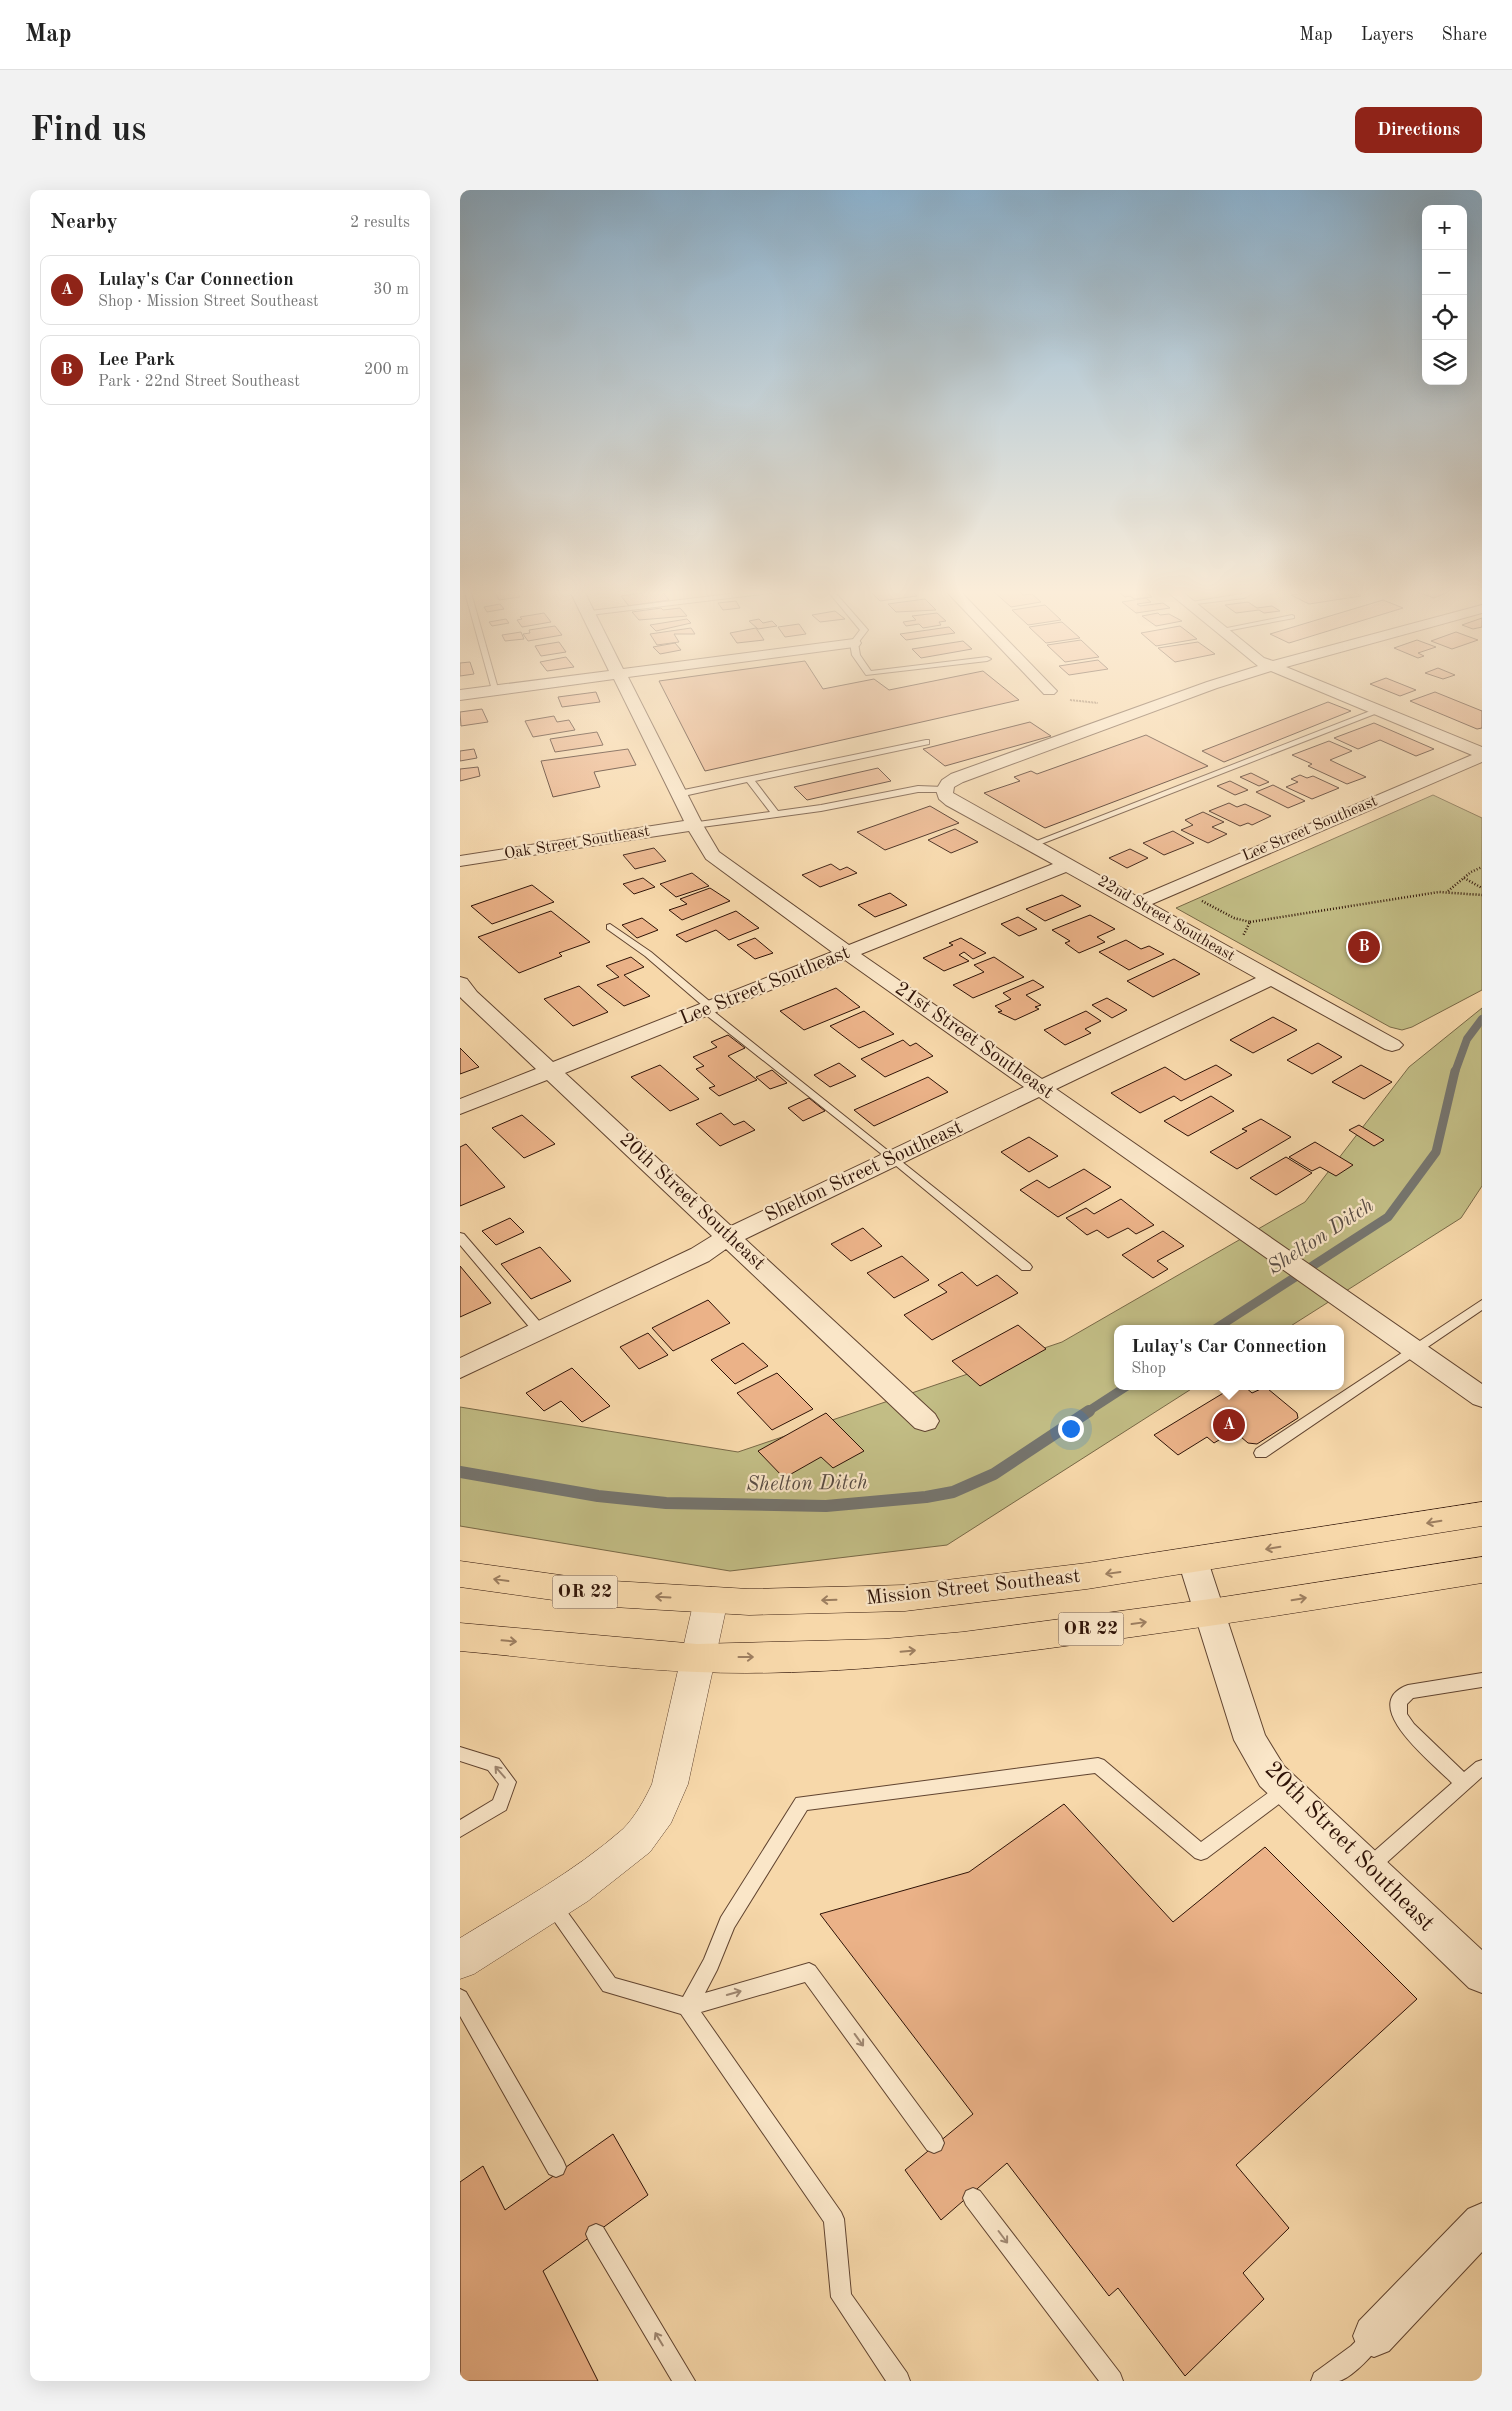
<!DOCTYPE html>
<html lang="en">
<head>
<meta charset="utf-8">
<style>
	:root { --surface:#fff; --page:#f2f2f2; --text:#222; --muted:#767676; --line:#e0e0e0; --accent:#8f2418 }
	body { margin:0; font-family:"Old Standard TT",serif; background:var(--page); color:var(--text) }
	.controls { position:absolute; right:15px; top:15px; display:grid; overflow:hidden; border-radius:10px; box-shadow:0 5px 20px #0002 }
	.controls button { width:45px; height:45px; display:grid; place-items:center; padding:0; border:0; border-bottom:1px solid var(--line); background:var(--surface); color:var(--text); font:25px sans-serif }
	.you { position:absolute; left:610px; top:1238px; width:18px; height:18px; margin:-12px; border:4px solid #fff; border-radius:50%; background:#1a73e8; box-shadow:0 0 0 8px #1a73e833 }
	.badge { display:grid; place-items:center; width:32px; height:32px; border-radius:50%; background:var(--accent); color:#fff; font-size:16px; font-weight:700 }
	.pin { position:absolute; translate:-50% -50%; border:2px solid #fff; box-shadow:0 1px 5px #0006 }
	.popup { position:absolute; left:654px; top:1135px; width:230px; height:65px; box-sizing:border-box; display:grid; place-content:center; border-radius:10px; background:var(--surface); filter:drop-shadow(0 1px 4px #0005); font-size:16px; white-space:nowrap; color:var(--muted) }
	.popup b { font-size:19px; color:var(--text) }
	.popup::after { content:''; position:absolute; left:50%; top:100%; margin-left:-10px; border:10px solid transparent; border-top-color:var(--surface) }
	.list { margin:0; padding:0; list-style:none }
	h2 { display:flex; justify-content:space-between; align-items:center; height:65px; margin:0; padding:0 20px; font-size:21px }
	h2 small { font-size:16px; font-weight:400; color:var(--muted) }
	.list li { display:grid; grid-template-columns:32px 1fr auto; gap:15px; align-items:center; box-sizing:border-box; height:70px; margin:0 10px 10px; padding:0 10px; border:1px solid var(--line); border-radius:10px }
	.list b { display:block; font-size:19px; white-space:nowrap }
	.list p { margin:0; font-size:16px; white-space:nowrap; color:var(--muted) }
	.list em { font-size:16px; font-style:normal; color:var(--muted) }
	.icon { flex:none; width:28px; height:28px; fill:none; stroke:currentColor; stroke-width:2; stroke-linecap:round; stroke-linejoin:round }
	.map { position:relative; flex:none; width:1022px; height:2191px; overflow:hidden; border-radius:10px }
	header { display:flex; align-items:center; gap:30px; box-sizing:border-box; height:70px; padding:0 25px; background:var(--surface); border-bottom:1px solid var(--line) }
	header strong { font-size:24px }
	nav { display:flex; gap:28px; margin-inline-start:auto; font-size:18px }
	.intro { display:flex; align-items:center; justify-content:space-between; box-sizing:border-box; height:120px; padding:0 30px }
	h1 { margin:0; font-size:35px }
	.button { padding:12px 22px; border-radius:10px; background:var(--accent); color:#fff; font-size:18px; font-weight:700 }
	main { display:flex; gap:30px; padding:0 30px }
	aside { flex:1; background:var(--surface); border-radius:10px; box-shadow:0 5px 20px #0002 }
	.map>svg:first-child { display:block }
</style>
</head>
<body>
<header>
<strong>Map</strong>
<nav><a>Map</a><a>Layers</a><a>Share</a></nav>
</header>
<div class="intro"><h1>Find us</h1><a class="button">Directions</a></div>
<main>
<aside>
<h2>Nearby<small>2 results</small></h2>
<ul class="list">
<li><span class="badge">A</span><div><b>Lulay's Car Connection</b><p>Shop · Mission Street Southeast</p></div><em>30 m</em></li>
<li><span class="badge">B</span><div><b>Lee Park</b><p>Park · 22nd Street Southeast</p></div><em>200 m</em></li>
</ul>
</aside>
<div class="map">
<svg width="1022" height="2191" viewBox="0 0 1022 2191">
	<rect width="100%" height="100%" fill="#f7d8aa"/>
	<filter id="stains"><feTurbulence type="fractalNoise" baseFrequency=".004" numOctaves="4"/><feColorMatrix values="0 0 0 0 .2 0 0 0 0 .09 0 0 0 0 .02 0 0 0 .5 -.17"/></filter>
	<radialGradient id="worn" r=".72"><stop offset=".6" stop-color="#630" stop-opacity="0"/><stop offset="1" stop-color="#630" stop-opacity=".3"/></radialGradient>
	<!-- green -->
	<path fill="#c2bd85" stroke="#786846" d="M973 605 1022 628V800L952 837 942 840 930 837 716 718Z
		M1022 818V996L1001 1028 826 1139H658V1196H736L487 1355 270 1381 0 1336V1217L278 1262 602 1152 845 1012 949 877Z"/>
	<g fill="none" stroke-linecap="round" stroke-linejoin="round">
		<!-- stream-far2 -->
		<path stroke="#75756f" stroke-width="8" d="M995 882 1007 849 1022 829"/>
		<!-- stream-far1 -->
		<path stroke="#75756f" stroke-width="9" d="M755 1139 928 1027 976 962 995 881
			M627 1222 667 1196"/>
		<!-- stream -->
		<path stroke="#75756f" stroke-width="12" d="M0 1282 138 1306 206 1313 366 1316 466 1307 493 1302 534 1284 629 1221"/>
	</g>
	<!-- building -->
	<path fill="#ebb288" stroke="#2f1307" d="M456 399 451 400 457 406 420 411 409 400Z
		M556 399 563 405 572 404 581 412 551 417 533 401Z
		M655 399H682L692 407 674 409 670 406 665 407Z
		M873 399H890L901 406 849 414 831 405Z
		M948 399H984L991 401 974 408Z
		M57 400 60 407 39 410 35 402Z
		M201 400 209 410 169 416 161 406Z
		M686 408 691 412 677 414 680 416 703 413 710 418 676 423 662 412Z
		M465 409 476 420 436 422 428 414Z
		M923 410 943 418 829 453 810 444Z
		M276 411 280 418 263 420 258 413Z
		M788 412 797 418 812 416 820 421 804 423 799 420 776 423 765 415Z
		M40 414 44 419 27 422 24 417Z
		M585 415 601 430 568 435 552 420Z
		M201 418 203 420 220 418 227 426 179 430 172 422Z
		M375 421 385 429 360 432 352 425Z
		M84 423 91 432 62 437 57 430 62 429 60 427Z
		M477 423 486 431 479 432 481 435 463 438 459 434 446 436 443 432 456 430 452 426Z
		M698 423 700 425 709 424 722 431 696 436 682 426Z
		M1022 428V437L1013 439 1002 435Z
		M46 429 49 433 32 436 29 432Z
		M227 429 231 433 196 441 190 435Z
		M299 429 303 433 312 431 317 436 298 439 289 431Z
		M602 432 620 448 586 453 569 437Z
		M339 434 346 444 325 447 318 437Z
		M95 436 102 445 68 451 63 444 70 443 69 440Z
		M720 436 737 449 696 456 681 443Z
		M489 437 495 443 446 450 440 444Z
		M231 438 235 444H214L219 452 197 455 190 444Z
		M296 438 304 450 277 453 270 443Z
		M61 442 64 449 45 451 42 445Z
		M996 442 1018 450 992 459 971 451Z
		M621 450 639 467 605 472 587 455Z
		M957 450 976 457 958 463 964 466 958 468 934 458Z
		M503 451 512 459 461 468 452 459Z
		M99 452 106 462 81 466 75 456Z
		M738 452 755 464 715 472 698 458Z
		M215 453 221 460 200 464 193 457Z
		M106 467 114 477 87 481 80 472Z
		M638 470 648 479 609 485 599 476Z
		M345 471 363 499 414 489 429 500 523 481 559 510 245 581 199 491Z
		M10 472 14 484 0 486V473Z
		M978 478 995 485 983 489 965 483Z
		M926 488 956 500 940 506 910 494Z
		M136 502 140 512 102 517 98 507Z
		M975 502 1022 521V538L1017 539 950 511Z
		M868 512 891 521 764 572 742 561Z
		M22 519 28 532 1 536 0 522Z
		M94 526 97 532 109 530 115 540 73 547 65 531Z
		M570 532 591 546 485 576 463 559Z
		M914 533 974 559 956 566 920 550 898 559 874 548Z
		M137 542 143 555 95 562 90 549Z
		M686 545 748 576 585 638 524 603 560 591 554 587 571 581 577 584Z
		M869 551 892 561 870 570 906 587 887 594 848 576 852 574 832 565Z
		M14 559 17 568 0 571V561Z
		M168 559 176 575 134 582 140 597 93 607 81 571Z
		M18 577 20 586 0 591V579Z
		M418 578 431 591 347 610 334 597Z
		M791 583 809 592 799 596 780 587Z
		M840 585 847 588 853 586 879 598 852 609 826 597 838 592 831 589Z
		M770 591 788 600 775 605 757 596Z
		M813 595 845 611 828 618 796 602Z
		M769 613 777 617 785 614 811 626 792 635 788 633 780 636 749 621Z
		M470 616 499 633 425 660 397 642Z
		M743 622 764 632 752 637 767 644 748 653 721 640 733 635 725 630Z
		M495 639 518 652 491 663 468 650Z
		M713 641 734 653 704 665 683 653Z
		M194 658 206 671 175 679 163 665Z
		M670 659 688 668 667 678 649 668Z
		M371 674 380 680 387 677 397 683 360 697 342 685Z
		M232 683 249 696 216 707 200 694Z
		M183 688 195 697 174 704 163 694Z
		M72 695 94 712 32 734 11 716Z
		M250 698 270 711 222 730 209 720 227 714 220 709Z
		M430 703 447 715 415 727 398 715Z
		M602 705 621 716 585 731 566 719Z
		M91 721 130 752 99 763 102 766 59 783 18 747Z
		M276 721 299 738 269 750 256 740 226 752 216 745Z
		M630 725 655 739 637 747 645 752 619 763 605 753 610 751 592 740Z
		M558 727 577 739 559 746 541 734Z
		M182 728 198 740 177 748 162 735Z
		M295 748 313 763 295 769 277 755Z
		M501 748 526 763 513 769 504 762 499 765 509 771 484 781 463 768 493 755 489 753Z
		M666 750 681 759 689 756 704 764 669 780 639 762Z
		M171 767 184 777 164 785 190 806 164 816 137 795 159 787 146 776Z
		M534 767 564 787 513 808 493 795 524 782 514 775Z
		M714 769 740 784 693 807 667 791Z
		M573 790 584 797 566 805 581 815 575 817 579 819 555 830 538 822 542 821 535 816 551 809 543 803Z
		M119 796 148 822 113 836 84 809Z
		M376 798 400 817 344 840 320 821Z
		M647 808 667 820 652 828 632 815Z
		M404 821 434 844 399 858 370 836Z
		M626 821 641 831 625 839 631 843 605 855 584 840Z
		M813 827 837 840 793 863 770 850Z
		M268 845 285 858 268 866 297 890 259 906 249 898 255 896 236 879 244 876 233 867 257 857 251 852Z
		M443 850 450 856 456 853 473 866 425 887 401 869Z
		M858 853 882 867 852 884 827 870Z
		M0 858 19 877 0 884Z
		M379 873 396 886 370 897 354 885Z
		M200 875 239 909 210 921 171 887Z
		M756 875 772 885 721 911 714 906 680 923 651 903 705 877 725 890Z
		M901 875 932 892 904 909 872 892Z
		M312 880 327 893 310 899 296 887Z
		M468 887 488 902 414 936 394 920Z
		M751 906 774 921 728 946 704 931Z
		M349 908 365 921 343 931 328 918Z
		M261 923 274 935 284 931 295 940 260 956 236 934Z
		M62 925 95 954 64 968 32 938Z
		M801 929 831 947 777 979 750 962 787 941 782 939Z
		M899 935 924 950 914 956 889 940Z
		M569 947 598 966 569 982 541 962Z
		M855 952 893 975 876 986 860 977 852 981 829 967Z
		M6 954 45 997 0 1016V957Z
		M826 967 852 983 816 1005 790 988Z
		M624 979 651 997 598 1027 560 1000 577 990 589 998Z
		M661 1009 694 1035 676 1044 668 1038 648 1048 637 1040 627 1045 606 1028 626 1018 634 1024Z
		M50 1028 64 1042 36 1055 22 1041Z
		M403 1038 422 1056 391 1071 371 1054Z
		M703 1041 724 1056 697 1071 708 1079 693 1088 662 1065Z
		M80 1057 111 1091 71 1109 41 1074Z
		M442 1066 469 1090 434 1108 407 1083Z
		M0 1076 31 1113 0 1127Z
		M502 1082 517 1096 537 1085 558 1103 472 1150 444 1125 487 1102 478 1095Z
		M248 1110 270 1133 213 1161 192 1138Z
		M558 1135 586 1159 520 1196 492 1171Z
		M188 1143 208 1165 179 1179 160 1157Z
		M283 1153 308 1176 275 1194 251 1170Z
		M112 1178 150 1216 122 1232 101 1211 84 1221 66 1203Z
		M317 1183 353 1219 312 1240 277 1203Z
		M775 1196H784L792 1203 803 1198 808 1199 837 1223 838 1228 797 1254 788 1253 774 1241 754 1253 747 1247 718 1265 694 1245Z
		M366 1223 404 1261 373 1278 361 1267 324 1288 298 1261Z
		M604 1614 713 1732 805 1657 957 1809 776 1975 829 2038 783 2083 804 2109 725 2186 658 2098 649 2106 547 1973 481 2030 445 1980 513 1924 360 1724 509 1682Z
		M153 1944 188 2005 83 2081 138 2191H0V1992L23 1976 45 2020Z"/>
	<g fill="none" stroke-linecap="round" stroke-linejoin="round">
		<defs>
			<path id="service" d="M4 399H10L39 502 32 500Z
				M311 399H329L326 401 130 425 127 423 130 421Z
				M366 399H372L408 440 398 453 400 465 411 481 527 467 531 469 527 471 406 485 392 465 390 453 400 440Z
				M793 399H801L784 408 728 415 725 413 782 404Z
				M832 425 834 426V428L761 442 757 440Z
				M918 518 925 520 576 656 569 654Z
				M466 550H469V554L295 591 318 621 361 615 458 596 484 597 487 598V602H458L361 621 234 638 230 635 231 633 310 622 287 592 219 607 215 604 219 601Z
				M150 734 191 762 254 815 255 817 252 820 570 1074 572 1077 570 1080H562L429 970 241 821 240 819 243 816 185 766 147 739V735Z
				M0 1043 4 1044 86 1139 87 1142 86 1145H76L0 1055Z
				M1022 1110V1120L806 1267H796L794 1263 796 1259Z
				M1022 1483V1497L953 1508 947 1514V1524L954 1534 1004 1582 1016 1572 1022 1570V1587L915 1683 909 1685 903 1683 900 1677 903 1671 992 1593C976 1576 895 1514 948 1495Z
				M0 1557 39 1569 56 1592 46 1620 0 1647V1630L33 1610 39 1594 28 1580 0 1571Z
				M638 1568 644 1570 741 1652 819 1595 825 1593 831 1595 833 1600 831 1605 747 1668 741 1670 735 1668 635 1583 347 1620 274 1738 257 1780 245 1803 349 1773 355 1776 481 1946 484 1953 481 1960 474 1963 467 1960 345 1792 241 1822 381 2022 384 2029 391 2104 447 2183 450 2191H426L371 2107 364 2032 221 1824 143 1801 83 1715 86 1709 92 1707 98 1709 155 1788 223 1807 244 1769 261 1727 336 1608Z
				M0 1799 6 1802 103 1970 106 1977 103 1984 96 1987 89 1984 0 1826Z
				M513 1998 520 2001 660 2183 663 2191H639L506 2015 503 2008 506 2001Z
				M136 2034 143 2037 235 2191H212L129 2051 126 2044 129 2037Z
				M911 2139 918 2143 922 2150C917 2162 892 2188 879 2191 871 2191 860 2191 851 2191L854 2183 891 2156 904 2143Z"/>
			<path id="minor" d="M109 399H123L163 479 394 449 399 450 401 453 399 456 394 457 168 487 243 635 259 662 389 755 593 674 486 615 479 609 476 600 482 590 491 584 747 492 798 476 704 399H719L804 468 813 471 1022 415V423L826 477 1022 557V572L692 714 939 851 943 855 939 859 932 861 925 859 811 796 596 899 1022 1194V1217L1013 1214 579 907 285 1049 475 1224 479 1231 475 1238 465 1241 455 1238 266 1059 249 1071 0 1188V1168L231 1059 252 1046 87 890 0 924V909L76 879 3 810 0 807V787L7 789 17 802 93 872 372 762 246 669 229 641 0 676V666L224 631 154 489 0 510V500L149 481ZM811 481 1012 565 678 707 493 603 494 597 503 592 757 498ZM606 682 796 788 582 889 401 764ZM385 770 564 897 271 1036 105 883Z
				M484 399H498L594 498 597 501 594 504H584Z
				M733 1359 743 1363 748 1371 805 1545 824 1576 1022 1760V1803L1009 1798 800 1596 774 1550 718 1371 723 1363Z
				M1022 2013V2062L929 2161 914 2167 899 2161 893 2146 899 2131 1008 2019Z"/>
			<path id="tertiary" d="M251 1397 263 1401 268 1410 228 1594 211 1633 190 1662 128 1711 14 1784 0 1789V1748C55 1714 114 1682 163 1639 175 1627 185 1609 192 1594L234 1410 239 1401Z"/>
			<path id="trunk" d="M1022 1312V1336L627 1399 445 1421 289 1425 136 1416 0 1397V1371L136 1390 289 1399 445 1395 627 1373Z
				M1022 1367V1393C886 1415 750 1437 613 1455 489 1472 363 1487 237 1482 158 1479 79 1468 0 1461V1433L237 1454 424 1449 503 1442 750 1409Z"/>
		</defs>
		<!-- service casing -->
		<use href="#service" stroke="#614430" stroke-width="2"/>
		<!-- minor casing -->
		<use href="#minor" stroke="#614430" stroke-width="2"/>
		<!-- tertiary casing -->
		<use href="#tertiary" stroke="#614430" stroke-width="1"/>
		<!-- trunk casing -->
		<use href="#trunk" stroke="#2f1307" stroke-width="1"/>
		<!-- path-far1 -->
		<path stroke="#2f1307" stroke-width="2" stroke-dasharray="0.5 1" stroke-linecap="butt" d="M610 510 638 513"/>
		<!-- path -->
		<path stroke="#2f1307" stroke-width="2.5" stroke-dasharray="1 2" stroke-linecap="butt" d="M1004 688 1022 698
			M988 701 1011 682 1022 677
			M742 711 774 728 790 732 783 746
			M790 732 979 702 1022 705"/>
		<!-- service -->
		<use href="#service" fill="#fae6c8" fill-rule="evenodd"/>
		<!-- minor -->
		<use href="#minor" fill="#fae6c8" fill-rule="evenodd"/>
		<!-- tertiary -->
		<use href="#tertiary" fill="#fae6c8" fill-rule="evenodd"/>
		<!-- trunk -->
		<use href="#trunk" fill="#f7d8aa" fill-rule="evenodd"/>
	</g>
	<!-- one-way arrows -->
	<defs><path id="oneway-shaft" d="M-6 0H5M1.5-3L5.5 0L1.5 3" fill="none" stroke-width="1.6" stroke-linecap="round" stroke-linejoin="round" transform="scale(1.25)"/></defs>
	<g stroke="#9d7f61">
		<use href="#oneway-shaft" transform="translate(974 1332) rotate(171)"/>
		<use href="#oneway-shaft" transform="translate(813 1358) rotate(171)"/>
		<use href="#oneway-shaft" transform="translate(653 1383) rotate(172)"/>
		<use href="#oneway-shaft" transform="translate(41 1390) rotate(-172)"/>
		<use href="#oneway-shaft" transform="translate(203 1407) rotate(-177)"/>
		<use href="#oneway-shaft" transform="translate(839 1409) rotate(-9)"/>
		<use href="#oneway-shaft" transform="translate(369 1410) rotate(178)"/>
		<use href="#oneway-shaft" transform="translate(679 1433) rotate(-8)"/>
		<use href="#oneway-shaft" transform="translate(49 1451) rotate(5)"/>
		<use href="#oneway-shaft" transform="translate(448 1461) rotate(-5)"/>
		<use href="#oneway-shaft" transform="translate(286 1467)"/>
	</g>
	<g stroke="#9f8771">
		<use href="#oneway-shaft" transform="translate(40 1582) rotate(-131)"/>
		<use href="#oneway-shaft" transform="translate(274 1803) rotate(-16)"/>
		<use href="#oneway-shaft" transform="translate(399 1850) rotate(54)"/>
		<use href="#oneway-shaft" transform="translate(543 2047) rotate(53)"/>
		<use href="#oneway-shaft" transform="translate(199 2149) rotate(-121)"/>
	</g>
	<!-- sky -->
	<linearGradient id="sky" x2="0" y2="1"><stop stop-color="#8cb5d4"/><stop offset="0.57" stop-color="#fbedd9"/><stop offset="1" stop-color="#fbedd9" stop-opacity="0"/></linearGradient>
	<rect width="1022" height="706" fill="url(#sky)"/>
	<g text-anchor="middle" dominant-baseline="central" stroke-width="4.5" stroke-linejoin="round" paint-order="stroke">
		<!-- far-street labels -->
		<g font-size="16" fill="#2f1307" stroke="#fae6c8">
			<text transform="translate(850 639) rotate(-23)">Lee Street Southeast</text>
			<text transform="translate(117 653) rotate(-9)">Oak Street Southeast</text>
			<text transform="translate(706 729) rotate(30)">22nd Street Southeast</text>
		</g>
		<!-- shield labels -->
		<g fill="#fae6c8" stroke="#6c5241" stroke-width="1">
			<rect x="92.5" y="1385.5" width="65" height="33" rx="4"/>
			<rect x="598.5" y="1422.5" width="65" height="33" rx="4"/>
		</g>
		<g font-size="19" font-weight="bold" fill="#2f1307">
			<text x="125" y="1402">OR 22</text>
			<text x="631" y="1439">OR 22</text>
		</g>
		<!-- street labels -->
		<g font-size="20" fill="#2f1307" stroke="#fae6c8">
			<text transform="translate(305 796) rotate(-22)">Lee Street Southeast</text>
			<text transform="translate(514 851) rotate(35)">21st Street Southeast</text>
			<text transform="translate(404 982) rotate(-25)">Shelton Street Southeast</text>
			<text transform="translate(232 1012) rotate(43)">20th Street Southeast</text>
			<text transform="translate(513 1398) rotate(-6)">Mission Street Southeast</text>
		</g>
		<!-- water labels -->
		<g font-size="21" font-style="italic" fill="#584c44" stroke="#fae6c8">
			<text transform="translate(861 1047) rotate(-33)">Shelton Ditch</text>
			<text transform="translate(347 1294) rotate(-1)">Shelton Ditch</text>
		</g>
		<!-- near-street labels -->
		<g font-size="24" fill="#2f1307" stroke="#fae6c8">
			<text transform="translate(889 1657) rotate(45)">20th Street Southeast</text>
		</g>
	</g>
	<rect width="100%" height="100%" filter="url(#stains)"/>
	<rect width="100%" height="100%" fill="url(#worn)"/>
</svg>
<div class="controls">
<button>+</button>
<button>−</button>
<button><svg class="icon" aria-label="locate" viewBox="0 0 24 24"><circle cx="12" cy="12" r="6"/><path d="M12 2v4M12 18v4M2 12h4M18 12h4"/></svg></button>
<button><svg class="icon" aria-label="layers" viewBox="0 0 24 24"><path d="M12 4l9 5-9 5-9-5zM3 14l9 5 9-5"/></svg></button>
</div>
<div class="you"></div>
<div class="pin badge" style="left:769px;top:1235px">A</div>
<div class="popup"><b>Lulay's Car Connection</b>Shop</div>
<div class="pin badge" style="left:904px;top:757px">B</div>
</div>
</main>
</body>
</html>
